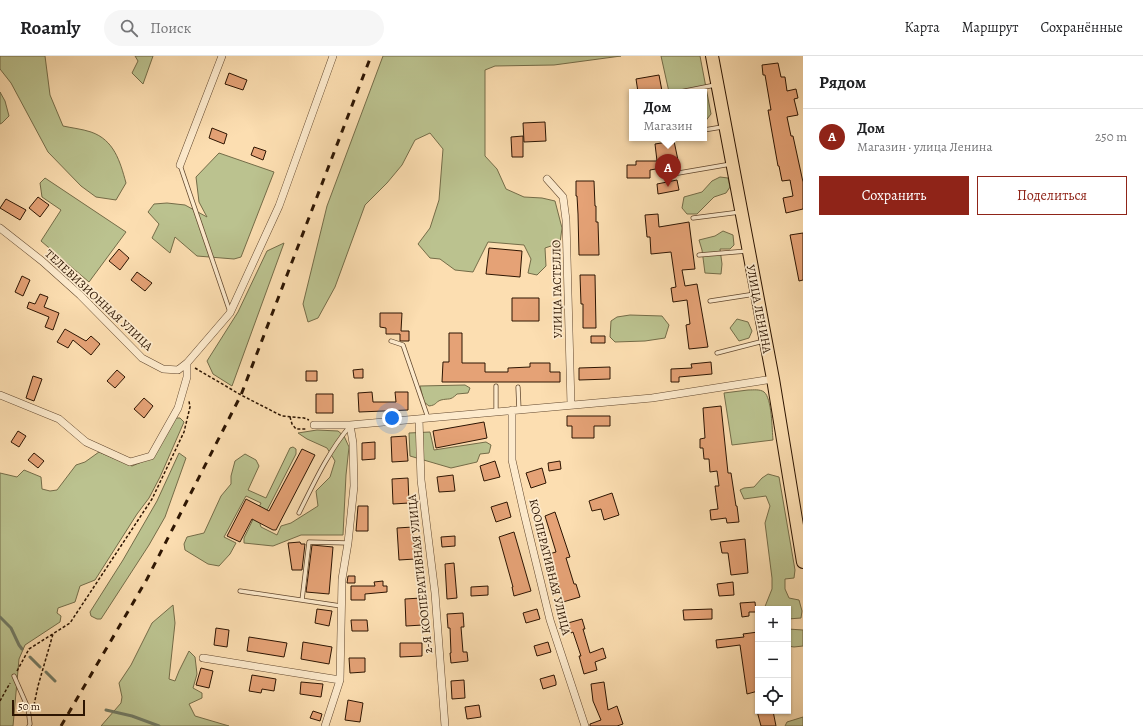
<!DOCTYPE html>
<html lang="ru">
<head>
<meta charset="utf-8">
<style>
	:root { --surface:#fff; --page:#f6f6f6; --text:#202124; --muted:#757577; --line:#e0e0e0; --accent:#8f2418 }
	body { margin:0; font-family:Alegreya,serif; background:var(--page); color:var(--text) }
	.controls { position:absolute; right:12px; bottom:12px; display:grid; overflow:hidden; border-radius:0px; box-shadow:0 1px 3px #0004 }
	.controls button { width:36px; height:36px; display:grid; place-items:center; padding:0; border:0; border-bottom:1px solid var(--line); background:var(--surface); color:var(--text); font:20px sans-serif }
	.scale { position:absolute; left:12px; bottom:10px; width:73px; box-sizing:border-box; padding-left:4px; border:2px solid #2d1502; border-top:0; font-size:11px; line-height:14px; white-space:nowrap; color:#2d1502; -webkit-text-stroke:3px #fdeacc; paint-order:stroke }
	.you { position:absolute; left:392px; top:362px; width:14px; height:14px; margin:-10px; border:3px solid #fff; border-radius:50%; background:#1a73e8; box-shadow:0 0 0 6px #1a73e833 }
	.badge { display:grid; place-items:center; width:26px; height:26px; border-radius:50%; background:var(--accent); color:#fff; font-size:13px; font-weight:700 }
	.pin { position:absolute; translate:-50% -33px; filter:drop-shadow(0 1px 2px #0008) }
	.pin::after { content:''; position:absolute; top:21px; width:14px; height:12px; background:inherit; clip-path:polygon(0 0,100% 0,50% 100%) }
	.popup { position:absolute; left:629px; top:33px; width:78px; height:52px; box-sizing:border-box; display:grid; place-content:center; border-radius:0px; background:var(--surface); filter:drop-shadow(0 1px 3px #0005); font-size:13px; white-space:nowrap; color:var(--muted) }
	.popup b { font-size:15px; color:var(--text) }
	.popup::after { content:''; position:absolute; left:50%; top:100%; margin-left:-8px; border:8px solid transparent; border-top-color:var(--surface) }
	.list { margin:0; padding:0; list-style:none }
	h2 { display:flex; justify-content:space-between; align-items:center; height:52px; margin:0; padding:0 16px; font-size:17px }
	h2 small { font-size:13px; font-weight:400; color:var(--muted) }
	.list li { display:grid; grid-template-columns:26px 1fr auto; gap:12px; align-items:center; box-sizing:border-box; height:56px; padding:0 16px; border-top:1px solid var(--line) }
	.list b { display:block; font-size:15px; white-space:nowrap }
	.list p { margin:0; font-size:13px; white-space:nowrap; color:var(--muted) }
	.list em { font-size:13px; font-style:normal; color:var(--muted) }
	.actions { display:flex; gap:8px; padding:12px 16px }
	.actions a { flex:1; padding:9px 0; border:1px solid var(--accent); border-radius:0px; text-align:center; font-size:14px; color:var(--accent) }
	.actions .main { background:var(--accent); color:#fff }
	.icon { flex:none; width:22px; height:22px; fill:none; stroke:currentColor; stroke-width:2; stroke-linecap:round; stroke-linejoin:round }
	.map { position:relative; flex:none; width:803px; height:670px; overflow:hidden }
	header { display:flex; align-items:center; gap:24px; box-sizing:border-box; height:56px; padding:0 20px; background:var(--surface); border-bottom:1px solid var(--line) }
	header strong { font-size:19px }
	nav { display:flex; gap:22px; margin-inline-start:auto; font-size:14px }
	.search { width:280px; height:36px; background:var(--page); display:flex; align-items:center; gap:10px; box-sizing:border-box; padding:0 14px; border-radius:22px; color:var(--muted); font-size:15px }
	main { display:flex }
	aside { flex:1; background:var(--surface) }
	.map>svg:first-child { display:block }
</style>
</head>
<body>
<header>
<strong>Roamly</strong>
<div class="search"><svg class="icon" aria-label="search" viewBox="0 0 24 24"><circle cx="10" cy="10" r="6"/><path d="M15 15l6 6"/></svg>Поиск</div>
<nav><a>Карта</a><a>Маршрут</a><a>Сохранённые</a></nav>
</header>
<main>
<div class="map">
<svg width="803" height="670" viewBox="0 0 803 670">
	<rect width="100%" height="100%" fill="#fcdeb1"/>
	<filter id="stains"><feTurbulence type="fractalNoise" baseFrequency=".005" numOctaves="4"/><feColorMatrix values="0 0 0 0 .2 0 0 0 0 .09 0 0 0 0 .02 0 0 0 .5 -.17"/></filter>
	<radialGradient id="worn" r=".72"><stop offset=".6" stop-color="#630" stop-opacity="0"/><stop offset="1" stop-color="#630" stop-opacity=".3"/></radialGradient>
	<!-- green -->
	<path fill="#bbc28f" stroke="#746c48" d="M0 0H45L50 39 63 70C72 72 82 73 91 76 114 84 120 105 126 127L116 144 96 141 81 130 48 96 11 27 0 13Z
		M135 0H153L143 28 132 17 138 5Z
		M383 0H621L554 9 495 10 485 14V100L497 113 506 133 524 141 542 142 555 145 562 172 560 187 545 192 546 210 537 219 528 217 531 203 524 189 488 186 473 216 455 214 440 203 430 202 418 188 430 172 439 144 443 93 430 77 415 84 402 109 387 127 365 149 335 231 318 262 308 266 303 248 327 150Z
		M661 0H700L711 58 704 67V36H669Z
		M0 36 5 45 9 60 2 67 0 68Z
		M219 97 274 116 241 201 234 203 197 200 175 181 170 197 152 182 159 168 148 156 154 148 167 147 185 149 207 161 199 146 196 121Z
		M720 121 728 122 730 131 726 137 714 141 697 158H687L682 152 684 141 702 136 712 125Z
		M45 122 126 176 89 226 41 185 61 154 42 141 40 127Z
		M723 175 733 179 734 189 730 193H720L722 208 721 218 705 217 702 194 699 184 715 180Z
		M284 187 232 330 213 318 207 305 238 256 267 195Z
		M630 259 662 260 669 269 665 282 645 285 615 286 610 281 611 265 617 261Z
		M737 263 748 266 752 275 749 282 739 285 730 272Z
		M465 329 470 332 468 337 457 338C450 345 449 342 441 344 435 346 437 349 429 350L424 346 420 330Z
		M748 334C754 334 760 333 764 336 772 342 772 374 773 384L732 389 724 337Z
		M174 362H180L184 366 160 421 149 442 137 458 95 524 80 530 75 546 58 552 57 557 61 560 60 566 25 589 19 603 13 670H0V417L17 421 24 414 41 421 42 433 50 435 57 434 76 409 85 406 99 396 132 410 151 402Z
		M317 374 338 375 344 380 349 391 346 419 343 479H301L273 490 244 487V482L261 447 246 440 224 481 236 487 230 498 219 510 208 508 185 494 184 488 187 481 204 477 221 440 231 428V420L235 405 245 398 256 404 259 410 248 434 266 442 290 392 293 391 296 393V398L260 468 261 471 277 479 281 470 291 467 318 450 316 435 330 421 335 405 327 392 307 383 298 377Z
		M430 376 434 394 486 386 491 389 489 397 480 398 477 406 451 412 410 400 409 377Z
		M179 397 186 402 165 461 149 489 101 563H97L91 560 90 556 123 504 157 445Z
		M768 418 779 421 795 514 794 522 785 523V533L789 542 799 544 802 555 801 562 788 563V553H764L772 533V522L765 467 770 450 766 440 744 443 740 434 744 432 754 431 762 422Z
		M173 549 175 567 169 623 175 625 179 615 189 595 195 601 197 618 193 632 202 637V642L189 648 195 660 229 670H101L121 647 122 641 119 627 131 609 152 567Z
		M788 573 803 574V590L794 591 788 590Z
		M803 661V670H785L787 666Z"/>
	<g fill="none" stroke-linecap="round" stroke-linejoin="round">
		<!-- stream -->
		<path stroke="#727a64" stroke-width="3" d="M0 561 11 572 19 589 22 593
			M30 601 40 611
			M46 616 55 625
			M106 654 132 660 159 670"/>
	</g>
	<!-- building -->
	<path fill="#e5a276" stroke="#2d1502" d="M778 7 781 21H785L787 35 796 33 798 42 794 43 798 59 787 61 791 80H793L803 126V153L786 157 783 142 793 140 790 124 782 125 779 110H778L768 54H771L765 19H763L762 9Z
		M229 17 247 24 243 34 225 28Z
		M659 19 662 35 638 36 636 23Z
		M545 66 546 85 524 86 523 67Z
		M212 72 227 78 224 88 209 82Z
		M523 80V101H512L511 81Z
		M674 85 679 109 650 114V122H627V109H636V105H657L655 88Z
		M254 91 266 95 263 104 251 99Z
		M677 124 679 134 658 138 657 128Z
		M576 125H594L595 150H596V166H598L599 199H579L578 158 577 140H576Z
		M38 141 49 149 40 161 29 152Z
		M6 143 26 154 20 164 0 152Z
		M658 158 659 171 689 166 695 213 682 214 685 230 697 228 708 291 689 293 686 269 690 268 687 244 673 246 671 232 676 231 671 196 651 198 650 181H647L645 159Z
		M803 177V224L799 225 790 179Z
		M489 192 522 195 520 221 486 218Z
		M119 193 129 202 120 214 109 205Z
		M137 216 152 227 145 235 131 224Z
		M580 219H595L596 272H583V248H581Z
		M22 220 30 224 23 240 15 236Z
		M40 238 48 241 44 251 59 257 53 274 45 271 49 261 27 252 29 246 35 248Z
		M512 242H539V265H512Z
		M380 257H402L401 275H409V285H400V278H386V272L380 271Z
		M65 273 86 285 91 280 100 288 91 299 73 284 68 292 57 286Z
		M449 277H462V307H485V316H508V312L530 311V307H550V316H560V326H442L443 306H449Z
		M591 280H605V287H591Z
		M711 306 712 318 679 321V326H671V313L692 312 691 308Z
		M610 311V323L579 324V312Z
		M363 313V322H354L353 314Z
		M117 314 125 321 115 332 107 325Z
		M306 315H317V325H306Z
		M33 320 42 323 34 345 26 342Z
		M372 336 373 346H396L395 336H408V354L359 356 358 337Z
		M316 338H333V357H316Z
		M144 342 153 350 144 362 134 353Z
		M721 350 728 417H731L736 450H737L739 466 727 467 726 462 711 464 710 454 718 453 715 430H719L717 415 710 416 709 403H704L703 392H700V383L705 382 703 352Z
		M567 360H610V370H594V382H572V370H567Z
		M484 366 487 382 436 392 433 375Z
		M18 375 26 380 19 391 11 386Z
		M406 380 408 405 392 406 391 381Z
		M375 386V403L362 404V387Z
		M302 393 315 399 276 474H273L252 463 240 486 227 480 246 443 269 455Z
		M34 397 44 405 38 412 28 404Z
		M495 405 500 421 484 425 480 410Z
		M560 405 561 413 549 415 548 407Z
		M542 412 546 427 531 432 526 417Z
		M453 419 455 435 439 436 437 421Z
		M408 422 409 447 393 448 392 423Z
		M612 437 619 459 604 464 601 453 592 455 589 445Z
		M507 446 511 461 496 466 491 451Z
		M358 450H368V475H356Z
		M555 456 570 501 566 502 574 528H576L580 541 563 546 549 498 556 496 545 460Z
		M413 471 415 503 399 504 397 472Z
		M514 476 531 535 514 540 512 531H513L499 481Z
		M455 480V490L442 491 441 481Z
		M745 483 748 517 731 519 728 497H722L720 486Z
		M300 486 301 488H305L302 514H292L288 487Z
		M312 489 333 491 329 538 306 536Z
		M454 507 457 542 447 543 445 508Z
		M348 520H355V527H347Z
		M383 525V530H387V536L365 538V544H351V530H375L374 526Z
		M733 526 734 539 719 540 717 528Z
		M488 530V539L471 540V531Z
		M421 542 423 569 406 570 405 543Z
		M755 546 756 556H749V560L742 561 740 547Z
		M317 553 332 555 329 570 315 567Z
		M537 553 540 563 526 567 523 557Z
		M712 553V563L684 564 683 554Z
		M463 557 464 571H461L463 596H467L468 605 451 607 450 597H451L450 572H448L447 558Z
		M582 563 585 573H583L590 597 603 592 606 602 595 606 597 614 584 618 579 600H581L573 576 571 577 568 567Z
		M351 564H367L368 575H352Z
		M216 572 229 574 227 591 214 589Z
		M758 576V635L747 638 740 589 717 592 716 584 744 581 743 578Z
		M249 581 287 587 284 601 247 595Z
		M303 586 332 591 329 608 301 603Z
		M548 586 551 596 537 600 534 590Z
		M400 587H422V600L400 601Z
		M349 602H365V616L350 617Z
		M201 612 213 615 209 632 196 629Z
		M252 619 276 623 274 635 262 633 261 637 249 635Z
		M554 619 556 626V629L543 633 540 623Z
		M464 624 465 642 452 643 451 625Z
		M301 626 323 628 321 641 300 638Z
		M604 626 608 654 617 650 623 668 617 670H590V668L601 664 593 645 591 628Z
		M348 644 363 647 360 666 345 664Z
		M479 649 481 661 467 663 465 651Z
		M313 655 322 658 320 665 310 662Z
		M757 655H773L776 670H761Z"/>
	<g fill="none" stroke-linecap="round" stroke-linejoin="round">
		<defs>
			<path id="service" d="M680 36 715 29
				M704 74 722 71
				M180 109 230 256
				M667 119 731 108
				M693 162 740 156
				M699 199 747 195
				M710 245 755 238
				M391 285 403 289 428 362
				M717 297 764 285
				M518 331 519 354
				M496 356V330
				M299 457C314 427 328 396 350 370
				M240 535 341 550
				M302 544 309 486 348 487
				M14 620 28 652 30 668 29 670"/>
			<path id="minor" d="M180 109 222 0
				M547 123 563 141 566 164 571 349
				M0 172 42 205 80 239 142 302 163 313 178 314 187 307 230 257 279 150 333 0
				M0 339 59 363 86 386 130 406 151 400 178 352 187 321V307
				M512 354V404L524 457 550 564 585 670
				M419 363 421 424 435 537 445 670
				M314 369H350L652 342 773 323
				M203 602 340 624
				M325 670 340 624 342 523 348 487 354 430 353 387 350 369"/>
			<path id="primary" d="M712 0 773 323 803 506"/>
		</defs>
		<!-- service casing -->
		<use href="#service" stroke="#61472e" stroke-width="5"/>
		<!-- minor casing -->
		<use href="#minor" stroke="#61472e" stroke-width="8"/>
		<!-- primary casing -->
		<use href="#primary" stroke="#2d1502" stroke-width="14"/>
		<!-- path -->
		<path stroke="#2d1502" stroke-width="1.5" stroke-dasharray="3 2" stroke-linecap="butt" d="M195 312 241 339 282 360 304 362 309 364
			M290 361 292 368 296 373H307
			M17 615 29 593 70 567 152 443 184 376 190 351 189 345
			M0 645 10 627
			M34 649 38 630 53 578"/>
		<!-- service -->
		<use href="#service" stroke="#fdeacc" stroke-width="3.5"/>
		<!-- minor -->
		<use href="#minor" stroke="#fdeacc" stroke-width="7"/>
		<!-- primary -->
		<use href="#primary" stroke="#fcdeb1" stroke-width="12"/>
		<!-- rail -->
		<path stroke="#2d1502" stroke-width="3" stroke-dasharray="7 7" stroke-linecap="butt" d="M61 670 147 523 241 339 371 0"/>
	</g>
	<g text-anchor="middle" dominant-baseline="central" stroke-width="3.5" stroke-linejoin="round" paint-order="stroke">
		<!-- street labels -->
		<g font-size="12" fill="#2d1502" stroke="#fdeacc">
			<text transform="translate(557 233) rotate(-91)">УЛИЦА ГАСТЕЛЛО</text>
			<text transform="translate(99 244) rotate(43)">ТЕЛЕВИЗИОННАЯ УЛИЦА</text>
			<text transform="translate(759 253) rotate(79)">УЛИЦА ЛЕНИНА</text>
			<text transform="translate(550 511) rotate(76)">КООПЕРАТИВНАЯ УЛИЦА</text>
			<text transform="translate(420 518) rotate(-96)">2-Я КООПЕРАТИВНАЯ УЛИЦА</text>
		</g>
	</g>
	<rect width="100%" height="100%" filter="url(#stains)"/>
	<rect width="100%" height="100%" fill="url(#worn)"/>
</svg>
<div class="controls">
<button>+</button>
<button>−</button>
<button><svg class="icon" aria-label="locate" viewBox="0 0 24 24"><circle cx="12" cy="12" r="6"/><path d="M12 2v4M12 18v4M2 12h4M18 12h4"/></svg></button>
</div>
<div class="scale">50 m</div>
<div class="you"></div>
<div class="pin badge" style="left:668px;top:131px">A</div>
<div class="popup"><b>Дом</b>Магазин</div>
</div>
<aside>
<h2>Рядом<small></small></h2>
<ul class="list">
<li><span class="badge">A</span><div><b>Дом</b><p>Магазин · улица Ленина</p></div><em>250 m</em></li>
</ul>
<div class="actions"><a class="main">Сохранить</a><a>Поделиться</a></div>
</aside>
</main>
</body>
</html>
